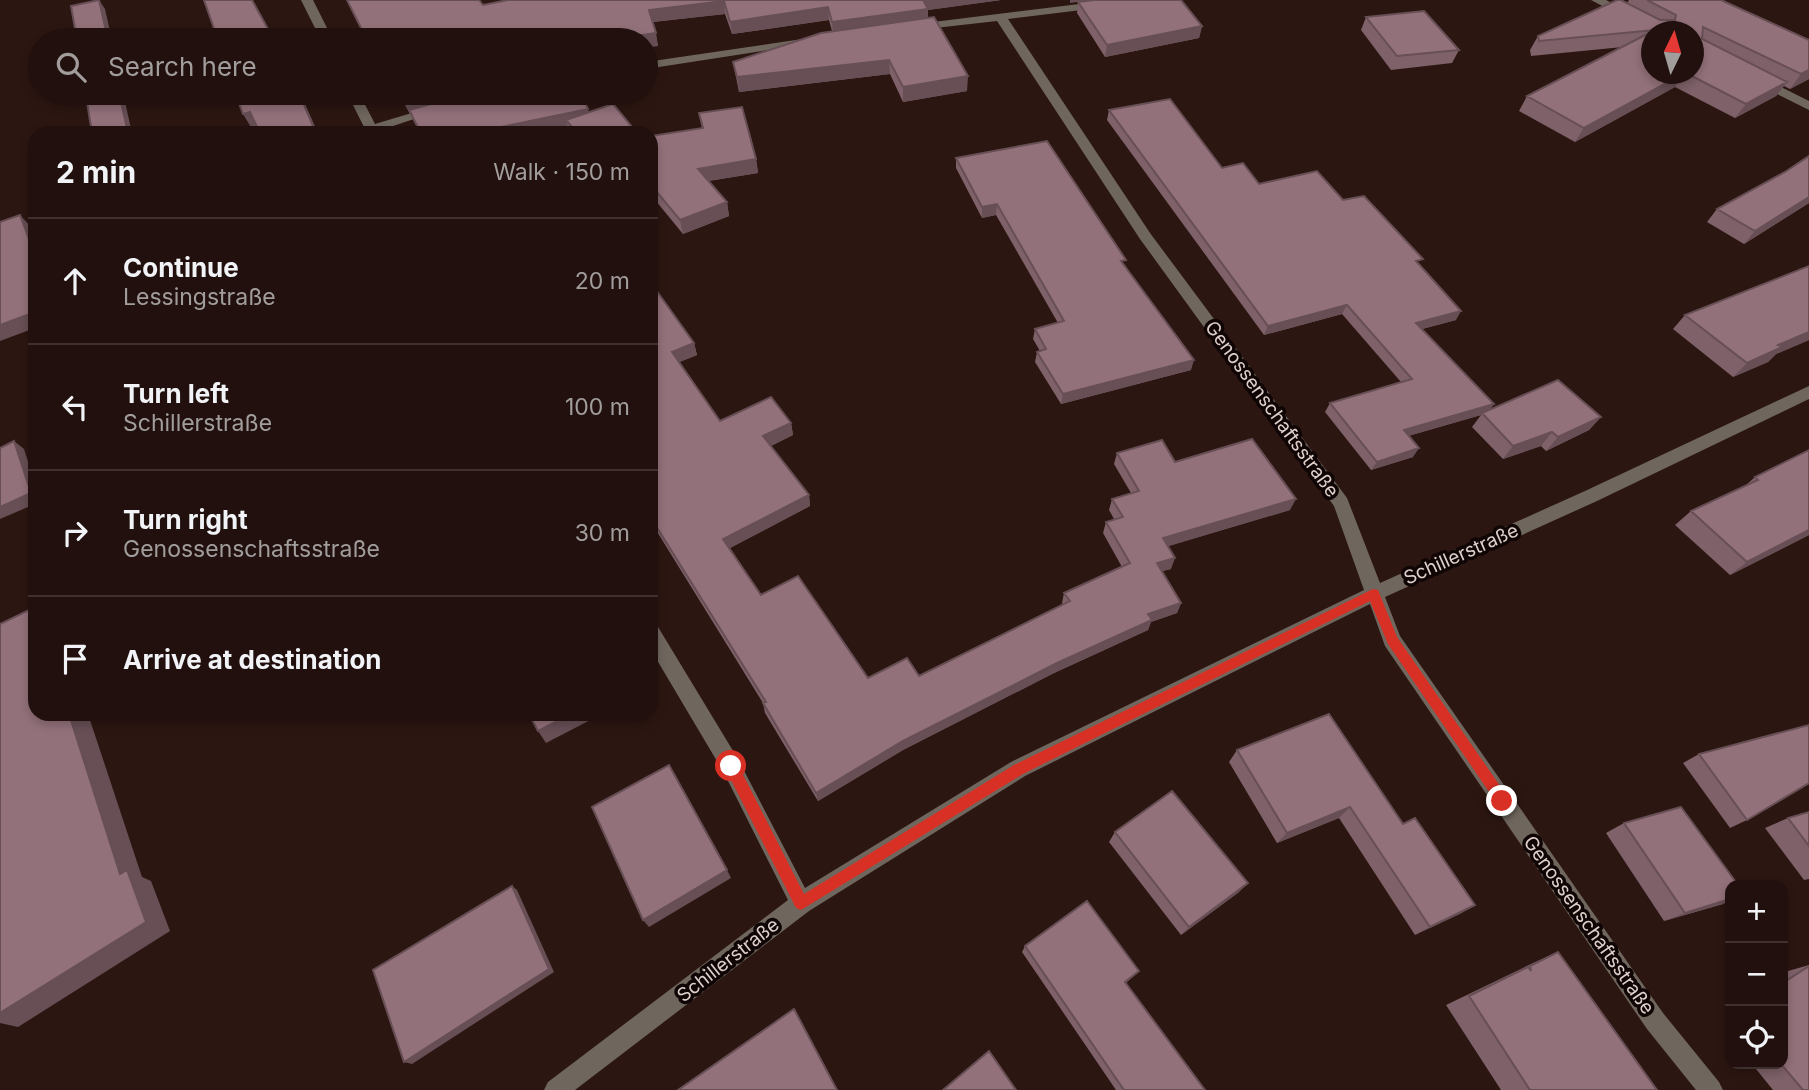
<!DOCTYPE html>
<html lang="en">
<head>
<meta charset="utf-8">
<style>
	:root { --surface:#21100d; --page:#291916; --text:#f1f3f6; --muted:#a29d9d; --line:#3e302e }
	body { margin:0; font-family:Inter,sans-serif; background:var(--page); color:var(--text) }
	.controls { position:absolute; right:21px; bottom:21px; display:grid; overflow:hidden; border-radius:14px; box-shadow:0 4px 10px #0003 }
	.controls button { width:63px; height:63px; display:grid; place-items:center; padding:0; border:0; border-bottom:2px solid var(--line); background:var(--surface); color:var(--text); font:35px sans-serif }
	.compass { position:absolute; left:1641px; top:21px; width:63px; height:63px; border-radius:50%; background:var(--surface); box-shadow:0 4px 10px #0003; rotate:5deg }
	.stop { position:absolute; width:21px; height:21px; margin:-16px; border:5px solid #d93025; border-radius:50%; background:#fff }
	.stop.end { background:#d93025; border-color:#fff; box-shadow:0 2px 7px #0008 }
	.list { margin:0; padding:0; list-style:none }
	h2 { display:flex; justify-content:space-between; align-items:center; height:91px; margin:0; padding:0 28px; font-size:30px }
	h2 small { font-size:23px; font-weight:400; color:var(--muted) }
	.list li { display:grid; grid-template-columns:46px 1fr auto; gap:21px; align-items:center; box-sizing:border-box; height:126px; padding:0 28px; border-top:2px solid var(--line) }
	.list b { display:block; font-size:26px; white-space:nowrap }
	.list p { margin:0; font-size:23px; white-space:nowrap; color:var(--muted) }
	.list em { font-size:23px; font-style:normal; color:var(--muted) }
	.icon { flex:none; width:38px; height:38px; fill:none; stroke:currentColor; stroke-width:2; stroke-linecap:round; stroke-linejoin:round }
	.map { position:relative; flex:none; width:1809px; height:1090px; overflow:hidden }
	.search { position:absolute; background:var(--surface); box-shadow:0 4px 10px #0003; left:28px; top:28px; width:630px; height:77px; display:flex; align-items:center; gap:18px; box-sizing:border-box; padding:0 24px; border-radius:38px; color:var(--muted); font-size:26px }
	.panel { position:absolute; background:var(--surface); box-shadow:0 4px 10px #0003; left:28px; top:126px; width:630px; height:595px; border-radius:21px }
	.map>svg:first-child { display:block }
</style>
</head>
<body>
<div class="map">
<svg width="1809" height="1090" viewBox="0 0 1809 1090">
	<rect width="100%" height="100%" fill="#2c1611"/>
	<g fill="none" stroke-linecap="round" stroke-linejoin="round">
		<!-- minor -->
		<path fill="#6f675e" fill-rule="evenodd" d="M301 0H313L333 40H321Z
			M1112 0H1145L1139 3 1008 19 1150 233 1347 498 1380 583 1585 491 1809 386V399L1597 501 1385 597 1400 636 1663 1013 1719 1082 1723 1090H1696L1647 1029 1385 646 1370 604 1025 776 809 911 575 1090H544L548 1082 788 900 724 773 651 650V625L658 627 738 759 805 888 1011 762 1364 590 1334 506 1140 239 997 21 917 30 911 27 917 24Z
			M1591 0H1606L1666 32H1652Z
			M809 38 813 39V43L646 69V62Z
			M1759 76 1809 101V110L1755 83V77Z
			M347 93H359L375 124 435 106 441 110 378 131 379 133H367Z"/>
	</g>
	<!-- wall -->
	<path fill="#7e6169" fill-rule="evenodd" d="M1001 0 928 10V18L967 91 903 102 890 74 739 92 733 62 832 31 829 20 732 34 725 14 653 22 658 46 646 47V40L483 5Z
		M1629 0H1721L1809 79 1790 89 1784 86 1776 96 1735 118 1675 87 1575 142 1519 111 1527 96 1623 47 1531 56 1530 50 1538 36 1627 3ZM1651 32 1693 74H1651Z
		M1078 2 1202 26 1199 38 1105 57 1077 13Z
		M1366 17 1459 50 1452 63 1391 70 1361 30Z
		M392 93H581L588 112 637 133H570L568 127 538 133H420L402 99 396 101Z
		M1109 110 1222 168 1259 184 1343 200 1420 266 1456 320 1422 329 1490 409 1601 417 1589 430 1546 451 1541 446 1503 459 1472 427 1481 415 1408 436 1413 457 1371 470 1325 412 1330 403 1401 382 1342 314 1264 335 1107 120Z
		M699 113 756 159 758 173 709 181 727 202 729 216 683 234 651 195V136L702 128Z
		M956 158 1125 265 1191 370 1061 404 1035 362 1037 352 1040 351 1033 339 1035 329 1058 323 996 215 982 218 956 168Z
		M1809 203 1744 244 1707 222 1717 209Z
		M1809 266V340L1776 354 1768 362 1733 377 1673 329 1685 315Z
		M651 283 694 343 697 355 679 362 720 421 791 423 793 435 771 446 809 495 810 506 730 548 761 595 868 678 919 676 1063 605 1062 603 1064 593 1122 567 1103 533 1106 522 1114 519 1109 510 1112 499 1131 493 1114 464 1117 453 1175 462 1290 510 1168 546 1171 569 1162 571 1181 603 1177 613 1151 622 1148 630 1054 673 903 750 818 801 765 713 763 703 651 522Z
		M1755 477 1809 535 1730 575 1675 525 1691 511 1745 486Z
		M1237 750 1403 824 1475 905 1415 935 1339 818 1277 843 1229 762Z
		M1699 754 1747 820 1730 828 1683 763Z
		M1809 812V879L1804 880 1765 828 1788 818Z
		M1624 823 1723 904 1664 921 1606 833Z
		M1115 832 1239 892 1181 935 1109 842Z
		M1025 946 1139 971 1126 983 1205 1090H1116L1022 952Z
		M1558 952 1657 1090H1501L1446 1005 1533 963Z
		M1809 965V1090H1773L1752 1064H1783V974L1788 971Z"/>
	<!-- shaded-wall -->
	<path fill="#674f55" d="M99 0 105 9 112 40H108Z
		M921 0H1001L928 10V22L833 34 832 22Z
		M1070 0H1090L1070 3Z
		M724 1 725 14 652 22 649 10Z
		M828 7 829 20 732 34 730 22Z
		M1202 26 1199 38 1105 57 1107 45Z
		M656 33 658 46 646 47V40H607Z
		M889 60 890 74 739 92 737 77Z
		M1809 70V79L1790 89 1801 74Z
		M1683 74H1684L1675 87 1575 142 1584 128Z
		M968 76 967 91 903 102V87Z
		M1787 82 1776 96 1735 118 1746 104Z
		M119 93H123L132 133H128Z
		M299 93H300L318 133H316Z
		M393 93H399L402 99 396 101Z
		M428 93H481L409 112 403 99Z
		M86 96 88 106 82 98Z
		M588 109 591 122 566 120 568 127 538 133H483L482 131Z
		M250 112 259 127 252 129 243 114Z
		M756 159 758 173 700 182 698 169Z
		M1809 197V203L1744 244 1755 231Z
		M727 202 729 216 683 234 680 220Z
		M997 204 996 215 982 218V207Z
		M20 215 31 227 35 239V251L32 247Z
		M1347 305 1342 314 1264 335 1268 326Z
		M1461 311 1456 320 1411 332 1416 323Z
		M35 312V328L0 341V325Z
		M1809 332V340L1776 354 1768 362 1733 377 1747 363 1778 345Z
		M694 343 697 355 675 364 672 352Z
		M1194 360 1191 370 1061 404 1063 394Z
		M1494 404 1488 413H1482L1481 415 1398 439 1404 430Z
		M1601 417 1589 430 1546 451 1558 437Z
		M791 423 793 435 766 448 763 436Z
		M1552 432 1541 446 1503 459 1513 446Z
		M14 441 24 449 35 484V504L0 519V507Z
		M1419 448 1413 457 1371 470 1377 462Z
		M809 495 810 506 726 550 723 539Z
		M1296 499 1290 510 1159 549 1163 538Z
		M1809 530V535L1730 575 1747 562Z
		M1175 558 1171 569 1152 574 1157 563Z
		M1181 603 1177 613 1151 622 1148 630 1054 673 903 750 818 801 816 793 903 741 1148 614Z
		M69 714H88L142 877 151 881 170 931 18 1027 0 1023V1013L120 874Z
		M571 714H602L546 743 538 731Z
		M1350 807 1339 818 1277 843 1287 833Z
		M727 870 731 878 649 927 643 920Z
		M1248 883 1239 892 1181 935 1189 927Z
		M512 886 517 890 554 972 412 1064 404 1062Z
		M1730 899V901L1723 904 1664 921 1685 913Z
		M1475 905 1460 914 1415 935 1430 927Z"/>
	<!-- building -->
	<path fill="#93717a" stroke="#674f55" stroke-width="2" d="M99 0 108 40H77L71 6Z
		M204 0H252L274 40H218Z
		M347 0H479L483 5 508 0H923L928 9 832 22 828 7 730 22 724 1 649 10 656 33 607 40H367Z
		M1094 0H1181L1202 26 1107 45 1078 2Z
		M1617 0H1621L1660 20H1675L1676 15 1647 0H1721L1809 40V70L1801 74 1703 27 1702 39 1787 82 1746 104 1688 74H1693V32H1652L1655 30 1539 41 1538 36Z
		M1424 11 1459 50 1397 56 1366 17Z
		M934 17 968 76 903 87 889 60 737 77 733 62 821 33Z
		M1651 32V74H1683L1584 128 1527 96Z
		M81 93H119L128 133H92L86 96 82 98Z
		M235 93H299L316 133H260L250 112 243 114Z
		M400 93H428L403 99Z
		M471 93H581L588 109 482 131 483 133H421L409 110Z
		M1170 99 1222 168 1243 163 1259 184 1317 171 1343 200 1364 196 1423 259 1416 261 1461 311 1416 323 1494 404 1404 430 1419 448 1377 462 1330 403 1412 379 1347 305 1268 326 1109 110Z
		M613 104 637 133H577L566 120Z
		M742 107 756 159 698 169 727 202 680 220 651 185V136L703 128 699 113Z
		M1047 141 1126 260 1121 261 1194 360 1063 394 1037 352 1046 349 1035 329 1064 321 997 204 982 207 956 158Z
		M1809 156V197L1755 231 1717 209 1785 172Z
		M20 215 32 247 35 246V312L0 325V222Z
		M1809 266V332L1778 345 1782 347 1747 363 1685 315Z
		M651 283 694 343 672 352 720 421 771 397 791 423 763 436 809 495 723 539 761 595 798 576 868 678 907 658 919 676 1070 601 1064 593 1130 563 1106 522 1123 517 1112 499 1139 491 1117 453 1162 440 1175 462 1252 439 1296 499 1163 538 1175 558 1157 563 1181 603 1148 614 1152 620 1057 663 903 741 816 793 763 703 766 702 651 518Z
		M1558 380 1601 417 1558 437 1552 432 1513 446 1482 413Z
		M14 441 31 493 0 507V448Z
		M1809 450V530L1747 562 1691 511 1758 480 1755 477Z
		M35 607V714H69L120 874 127 870 146 922 0 1013V624Z
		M529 714H571L538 731Z
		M1329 714 1403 824 1415 818 1475 905 1430 927 1350 807 1287 833 1237 750Z
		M1809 725V783L1747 820 1699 754Z
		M669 765 727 870 643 920 592 807Z
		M1172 791 1248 883 1189 927 1115 832Z
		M1681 807 1738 885H1730V899L1685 913 1624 823Z
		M1809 812V846L1788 818Z
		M512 886 549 969 404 1062 373 970Z
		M1087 901 1139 971 1125 982 1205 1090H1124L1025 946Z
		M1558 952 1657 1090H1530L1469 996 1528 967 1531 971 1530 966Z
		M1809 966V1090H1803L1781 1064H1783V1040L1784 1039 1783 1038V983Z
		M794 1009 837 1090H678Z
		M989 1051 1016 1090H943Z"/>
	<!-- route -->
	<path fill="#d93025" d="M1373 589 1378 590 1397 637 1507 796V805H1498L1388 644 1370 601 1023 774 801 910 796 908 724 766 726 761H736L804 894 1014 765Z"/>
	<g text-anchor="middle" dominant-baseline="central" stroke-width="7" stroke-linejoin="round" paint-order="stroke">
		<!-- street labels -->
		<g font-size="19" fill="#dfcfcb" stroke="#0e0504">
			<text transform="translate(1272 409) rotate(54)">Genossenschaftsstraße</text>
			<text transform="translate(1461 554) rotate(-24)">Schillerstraße</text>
			<text transform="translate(1589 925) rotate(55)">Genossenschaftsstraße</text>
			<text transform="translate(728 960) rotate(-38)">Schillerstraße</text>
		</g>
	</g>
</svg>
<div class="controls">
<button>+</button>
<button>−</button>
<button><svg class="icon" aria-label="locate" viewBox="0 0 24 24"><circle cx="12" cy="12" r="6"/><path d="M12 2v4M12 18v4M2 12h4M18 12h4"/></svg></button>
</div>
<svg class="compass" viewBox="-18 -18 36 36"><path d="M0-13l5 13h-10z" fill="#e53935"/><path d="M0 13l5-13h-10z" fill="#a29d9d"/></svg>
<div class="stop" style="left:731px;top:766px"></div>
<div class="stop end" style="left:1502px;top:801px"></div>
<div class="search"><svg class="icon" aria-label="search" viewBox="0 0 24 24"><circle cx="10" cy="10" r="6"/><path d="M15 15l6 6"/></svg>Search here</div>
<section class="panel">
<h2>2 min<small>Walk · 150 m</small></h2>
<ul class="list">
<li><svg class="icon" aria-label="ahead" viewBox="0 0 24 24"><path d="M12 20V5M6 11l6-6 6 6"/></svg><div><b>Continue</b><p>Lessingstraße</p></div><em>20 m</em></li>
<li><svg class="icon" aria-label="left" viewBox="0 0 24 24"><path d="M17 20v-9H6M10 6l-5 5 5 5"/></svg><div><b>Turn left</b><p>Schillerstraße</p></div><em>100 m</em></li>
<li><svg class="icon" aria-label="right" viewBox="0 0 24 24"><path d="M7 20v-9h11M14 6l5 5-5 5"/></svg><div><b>Turn right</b><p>Genossenschaftsstraße</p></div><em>30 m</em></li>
<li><svg class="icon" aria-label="arrive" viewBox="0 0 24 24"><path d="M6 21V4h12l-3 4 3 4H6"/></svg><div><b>Arrive at destination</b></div></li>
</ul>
</section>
</div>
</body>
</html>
